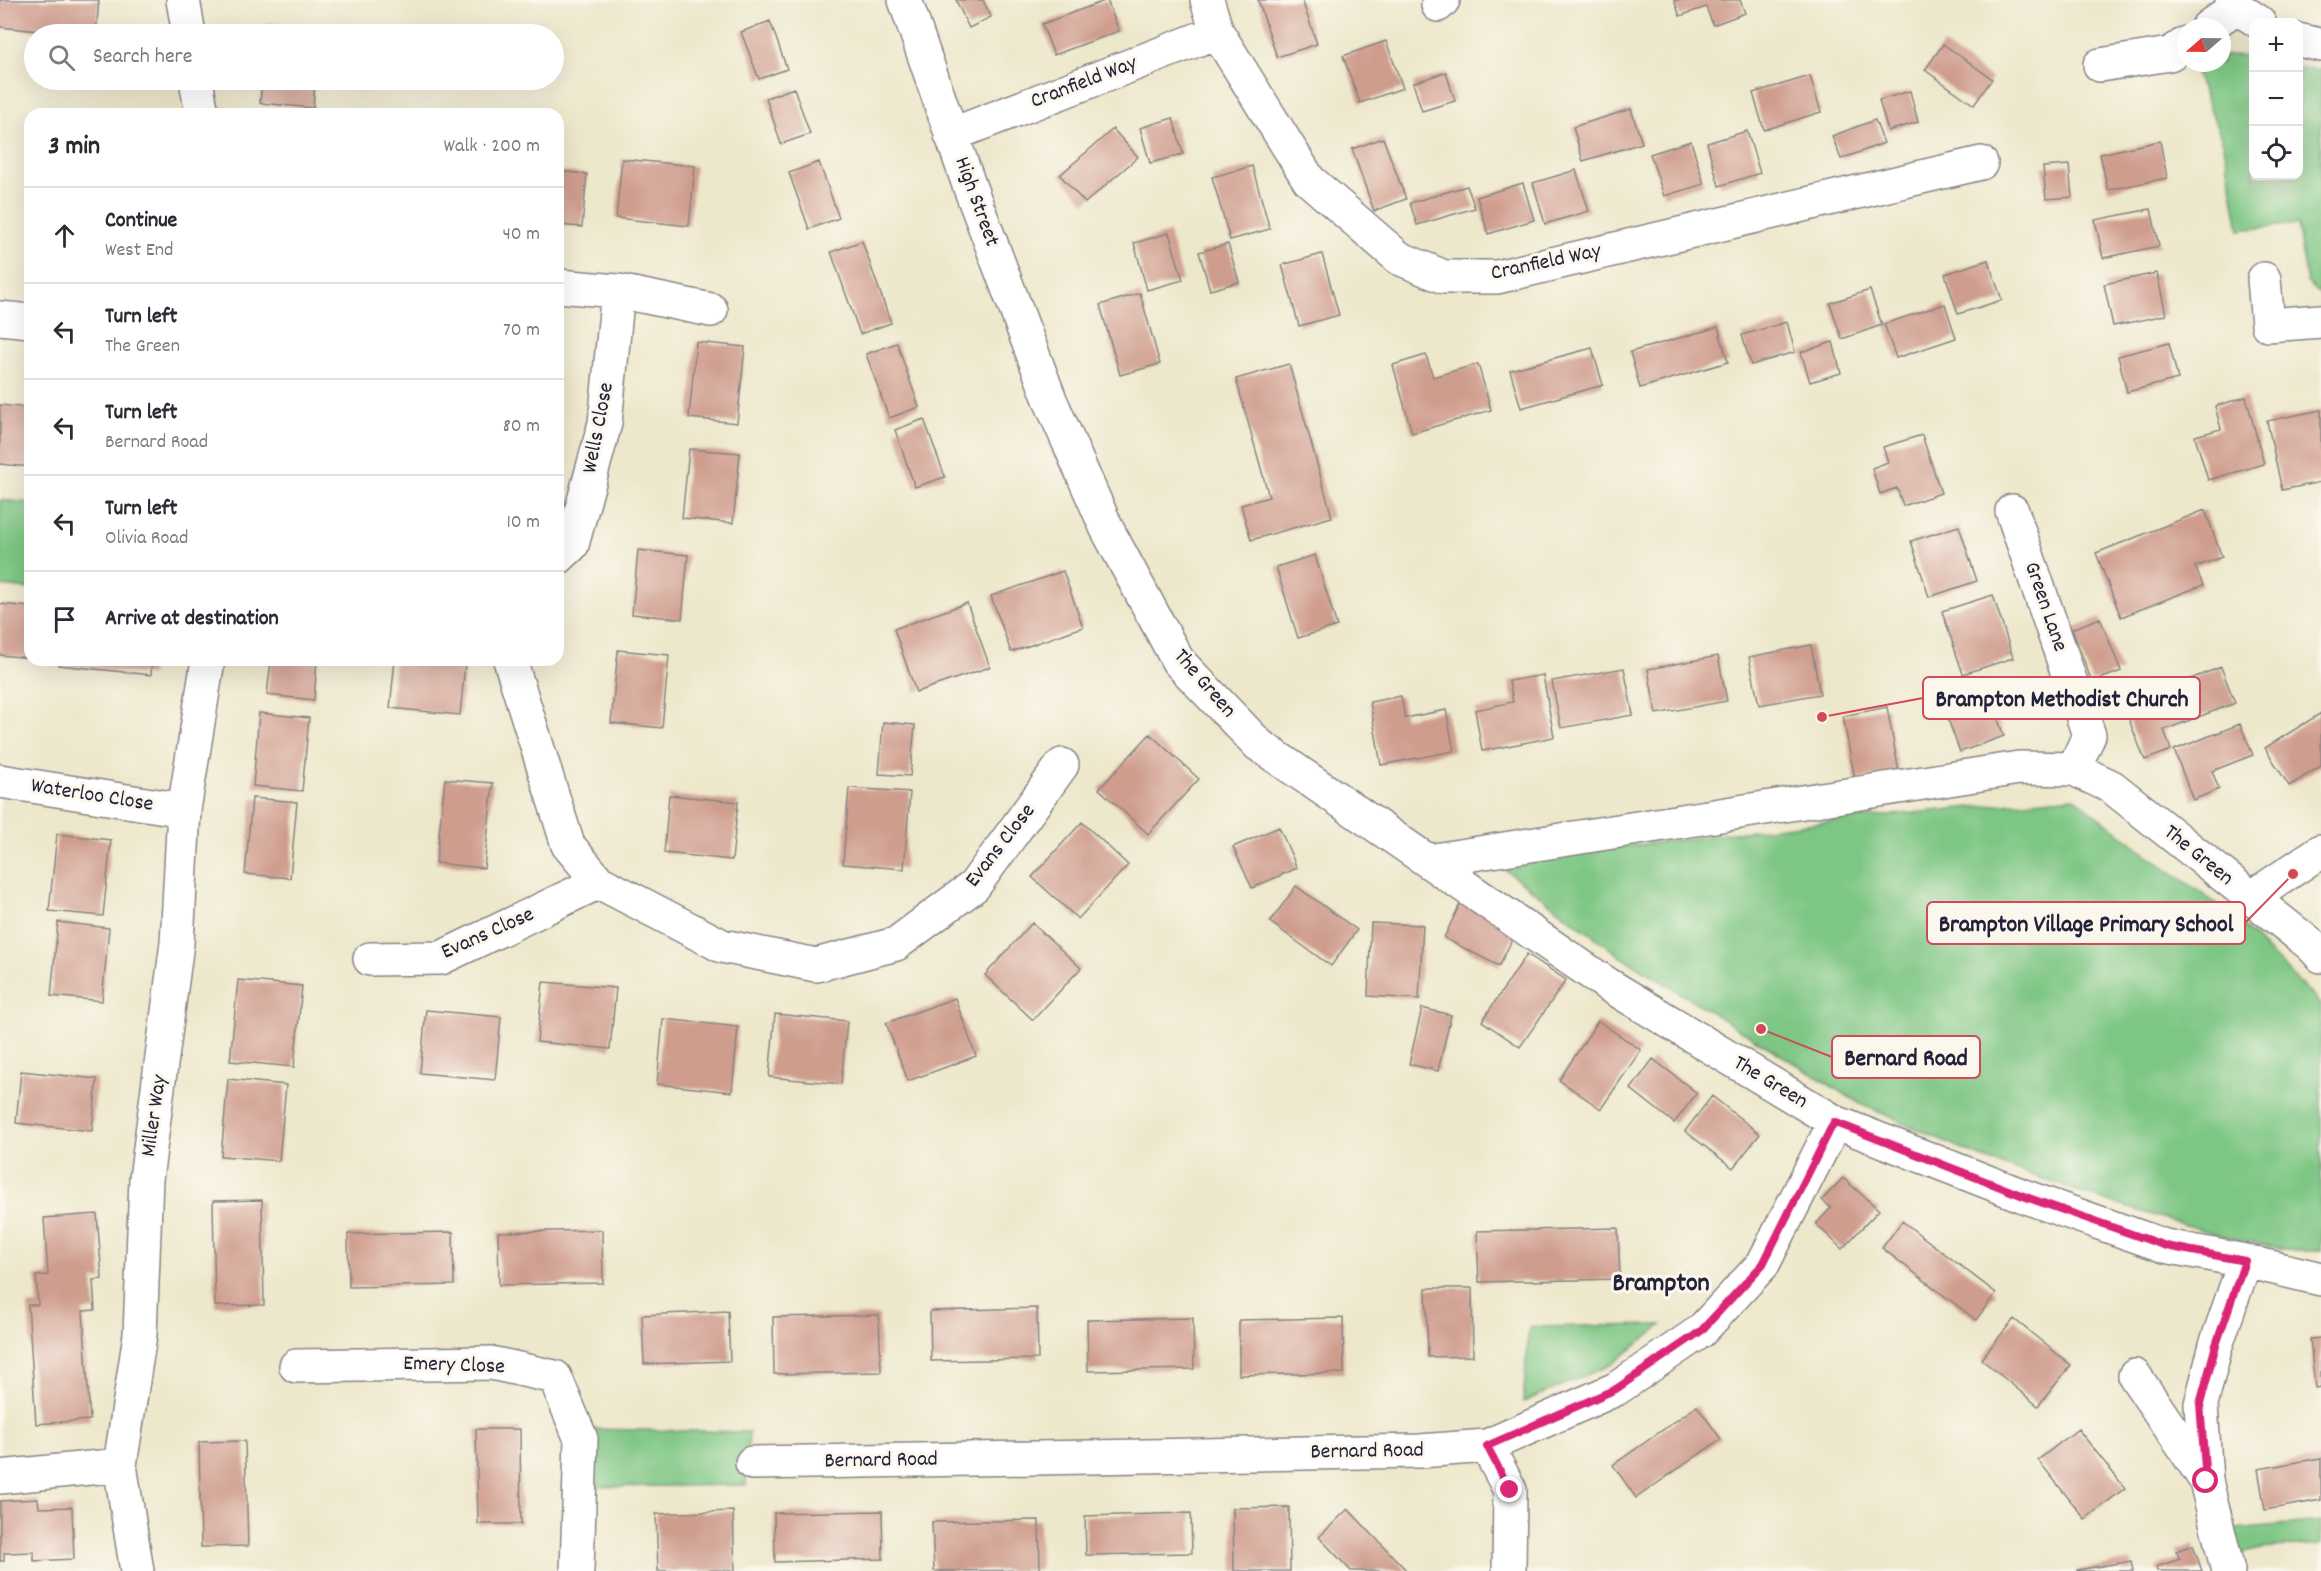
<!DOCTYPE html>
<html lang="en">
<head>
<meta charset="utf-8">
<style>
	:root { --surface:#fff; --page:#f2f2f3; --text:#2b2b33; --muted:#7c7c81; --line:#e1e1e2 }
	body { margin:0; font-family:Dekko,sans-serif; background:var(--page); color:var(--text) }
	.controls { position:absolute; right:18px; top:18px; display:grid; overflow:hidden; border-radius:12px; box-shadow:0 6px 24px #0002 }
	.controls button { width:54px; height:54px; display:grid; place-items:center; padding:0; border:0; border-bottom:2px solid var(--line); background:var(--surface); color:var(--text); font:30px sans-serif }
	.compass { position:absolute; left:2177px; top:18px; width:54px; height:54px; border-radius:50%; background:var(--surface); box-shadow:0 6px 24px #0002; rotate:250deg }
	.stop { position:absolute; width:18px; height:18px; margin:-14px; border:4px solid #db2777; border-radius:50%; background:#fff }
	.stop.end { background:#db2777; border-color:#fff; box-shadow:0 2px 6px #0008 }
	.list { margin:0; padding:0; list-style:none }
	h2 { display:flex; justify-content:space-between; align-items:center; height:78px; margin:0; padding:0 24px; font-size:26px }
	h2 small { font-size:20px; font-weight:400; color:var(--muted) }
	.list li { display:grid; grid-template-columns:39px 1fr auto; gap:18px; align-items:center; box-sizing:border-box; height:96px; padding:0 24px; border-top:2px solid var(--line) }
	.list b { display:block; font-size:22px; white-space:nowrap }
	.list p { margin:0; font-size:20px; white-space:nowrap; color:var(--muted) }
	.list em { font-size:20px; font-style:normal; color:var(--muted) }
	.icon { flex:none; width:33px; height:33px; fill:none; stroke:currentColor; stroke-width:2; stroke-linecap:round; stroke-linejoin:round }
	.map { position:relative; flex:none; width:2321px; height:1571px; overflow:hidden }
	.search { position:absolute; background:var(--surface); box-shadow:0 6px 24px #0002; left:24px; top:24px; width:540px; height:66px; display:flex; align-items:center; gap:15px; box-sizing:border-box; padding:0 21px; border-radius:33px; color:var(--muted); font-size:22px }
	.panel { position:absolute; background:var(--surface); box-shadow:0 6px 24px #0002; left:24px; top:108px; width:540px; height:558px; border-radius:18px }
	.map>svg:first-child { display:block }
</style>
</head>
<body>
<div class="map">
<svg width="2321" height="1571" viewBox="0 0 2321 1571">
	<rect width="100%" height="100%" fill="#fbf7ec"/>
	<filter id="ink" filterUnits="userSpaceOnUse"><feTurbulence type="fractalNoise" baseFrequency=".0167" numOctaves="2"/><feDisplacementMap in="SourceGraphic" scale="12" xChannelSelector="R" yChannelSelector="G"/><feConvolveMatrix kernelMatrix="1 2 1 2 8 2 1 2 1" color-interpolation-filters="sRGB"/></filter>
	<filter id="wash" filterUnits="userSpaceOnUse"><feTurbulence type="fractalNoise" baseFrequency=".008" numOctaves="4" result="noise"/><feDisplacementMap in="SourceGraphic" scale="24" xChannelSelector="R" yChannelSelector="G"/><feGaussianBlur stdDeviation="1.35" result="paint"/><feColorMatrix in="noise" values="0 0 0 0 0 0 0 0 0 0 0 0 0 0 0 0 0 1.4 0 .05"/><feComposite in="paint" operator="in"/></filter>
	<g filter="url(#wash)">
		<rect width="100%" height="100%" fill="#ede7cb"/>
		<!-- green -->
		<path fill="#7dc683" stroke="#50745f" stroke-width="1.5" d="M2225 55 2253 56 2254 176H2298L2299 67 2307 69H2321V295L2307 282 2297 224 2239 230 2224 145 2196 73 2212 63H2222V57Z
			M0 500 30 503V589L0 586Z
			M2074 797 2146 854 2231 914 2321 1004V1251H2294L2229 1238 2106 1201 1987 1160 1859 1103 1620 956 1495 862 1841 820Z
			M1662 1325 1612 1364 1523 1402 1529 1327Z
			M587 1429 749 1432 746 1485 588 1487Z
			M2321 1521V1544L2262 1549 2239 1554 2227 1530Z"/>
		<g id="blocks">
			<!-- building -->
			<path fill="#cf9d8e" d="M0 0H99L96 34H68L0 27Z
				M956 0H983L991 17 969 28Z
				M1107 0 1119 31 1054 55 1042 24Z
				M1258 0H1302L1317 44 1277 57Z
				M1674 0H1740L1745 13 1713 25 1706 7 1680 16Z
				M770 21 787 69 759 79 741 32Z
				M268 23 320 29 319 34H267Z
				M1386 41 1403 88 1360 103 1343 56Z
				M1943 44 1992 79 1974 105 1925 70Z
				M1446 72 1455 101 1422 111 1413 83Z
				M1810 76 1821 112 1764 130 1753 93Z
				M262 80H315L313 108 260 103Z
				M794 88 810 134 781 144 766 98Z
				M1910 91 1918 122 1888 131 1879 100Z
				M1631 109 1642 143 1583 161 1573 127Z
				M1173 118 1183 154 1150 163 1140 128Z
				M1875 120 1884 143 1841 159 1832 136Z
				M1113 129 1138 157 1085 203 1060 175Z
				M1747 131 1760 173 1719 186 1707 143Z
				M1383 138 1406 199 1374 211 1352 149Z
				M1691 141 1704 184 1664 196 1650 154Z
				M2160 141 2167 178 2108 190 2100 154Z
				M622 159 695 166 689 226 616 218Z
				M819 162 839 218 809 229 789 173Z
				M2069 165 2072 197 2046 199 2043 167Z
				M1252 166 1270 229 1230 240 1212 177Z
				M1576 170 1589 211 1545 224 1533 183Z
				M558 171 587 174 582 227 558 225Z
				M1523 183 1534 220 1488 234 1477 197Z
				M1467 186 1475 208 1417 225 1410 203Z
				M2151 209 2159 246 2103 258 2095 220Z
				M1169 233 1183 280 1147 290 1134 243Z
				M862 241 891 323 860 334 831 252Z
				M1228 244 1239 282 1210 290 1199 252Z
				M1322 254 1339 315 1299 326 1282 265Z
				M1988 260 2002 300 1958 314 1945 274Z
				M2157 273 2166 315 2113 326 2104 284Z
				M1870 290 1882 325 1842 339 1830 303Z
				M1140 293 1160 364 1120 375 1100 305Z
				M1945 304 1956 338 1896 358 1884 324Z
				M1787 322 1795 352 1751 365 1742 335Z
				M1718 327 1728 362 1640 388 1630 352Z
				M696 342 745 347 737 423 689 418Z
				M1833 342 1841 373 1810 382 1801 352Z
				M897 343 919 407 889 418 866 354Z
				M2169 343 2178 379 2127 392 2118 356Z
				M1592 348 1603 385 1521 408 1510 370Z
				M1426 355 1433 377 1478 364 1491 410 1412 433 1393 365Z
				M1289 364 1332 517 1251 540 1241 505 1269 497 1236 379Z
				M2246 397 2264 464 2208 480 2195 436 2221 429 2215 406Z
				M0 405 30 408V467L0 464Z
				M2321 410V482L2282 490 2267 421Z
				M924 419 945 477 915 487 895 430Z
				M1922 435 1941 493 1903 506 1897 488 1880 494 1872 468 1888 462 1883 447Z
				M689 449 740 453 733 523 682 518Z
				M2205 510 2222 557 2195 567 2203 585 2121 617 2096 553Z
				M1959 526 1977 581 1929 597 1911 541Z
				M638 550 688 555 682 619 632 614Z
				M1315 555 1337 626 1298 638 1276 567Z
				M1063 571 1083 627 1011 652 991 596Z
				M1993 595 2013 658 1963 674 1942 611Z
				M967 603 990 667 916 692 894 629Z
				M0 604 30 607V658L0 655Z
				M2100 618 2121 671 2092 682 2072 629Z
				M1811 645 1820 694 1759 705 1749 657Z
				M618 650 669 655 662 728 611 723Z
				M1718 656 1727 701 1656 714 1648 669Z
				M58 660H152L151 675 58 665Z
				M271 660H317L314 700 267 695Z
				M395 660H425L465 664 460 715 390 708Z
				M2221 667 2235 703 2164 730 2171 750 2145 760 2123 705Z
				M1624 668 1633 715 1561 728 1552 681Z
				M1543 675 1554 737 1482 751 1475 710 1513 702 1509 681Z
				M1984 682 2004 736 1960 752 1940 697Z
				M1401 696 1405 718 1446 710 1454 751 1381 765 1370 702Z
				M1887 707 1899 772 1855 780 1843 716Z
				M259 713 309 718 302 791 253 786Z
				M2321 713V766L2289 786 2265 748Z
				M883 722 915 725 910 776 879 774Z
				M2240 724 2253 755 2212 771 2219 789 2193 800 2174 750Z
				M1150 734 1199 779 1148 834 1099 789Z
				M445 779 493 783 484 868 436 863Z
				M849 788 910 792 904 869 843 864Z
				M669 795 738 802 732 860 664 853Z
				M252 798 297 802 290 878 245 874Z
				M1082 822 1128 865 1078 919 1032 877Z
				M1279 827 1297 868 1252 888 1233 847Z
				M57 834 111 840 103 916 49 911Z
				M1296 886 1357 930 1331 966 1270 922Z
				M1461 902 1517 930 1499 966 1444 938Z
				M58 922 109 928 102 1001 51 996Z
				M1032 923 1081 968 1033 1020 985 975Z
				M1371 923 1423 925 1419 999 1368 996Z
				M1527 954 1566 980 1520 1047 1482 1021Z
				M238 980 302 986 294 1067 230 1061Z
				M543 982 616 988 610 1049 537 1042Z
				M955 998 976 1056 908 1081 886 1023Z
				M1422 1008 1451 1015 1438 1071 1409 1064Z
				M426 1010 501 1017 495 1080 420 1073Z
				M775 1014 847 1021 841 1084 769 1077Z
				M663 1019 738 1027 732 1092 657 1084Z
				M1598 1021 1641 1050 1601 1109 1559 1080Z
				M1653 1059 1697 1093 1674 1123 1631 1089Z
				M21 1071 97 1079 92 1131 16 1123Z
				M228 1079 286 1085 279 1161 221 1156Z
				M1712 1096 1760 1134 1733 1168 1685 1131Z
				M1843 1178 1879 1210 1842 1249 1816 1224 1831 1208 1822 1200Z
				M262 1200 264 1305 215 1306 213 1201Z
				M97 1214 102 1279 93 1280 95 1310 83 1311 90 1420 36 1424 28 1305H38L36 1276 48 1275 44 1218Z
				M1902 1221 1996 1293 1976 1320 1882 1248Z
				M1618 1228 1620 1279 1479 1282 1477 1231Z
				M602 1230 603 1283 499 1285 498 1232Z
				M453 1232 454 1285 349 1287 348 1234Z
				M1426 1288H1472L1473 1356 1428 1357Z
				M1037 1308 1038 1359 931 1361 930 1311Z
				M728 1311 730 1361 644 1364 642 1315Z
				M879 1315 881 1372 774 1374 773 1317Z
				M1193 1318 1194 1369 1088 1371 1087 1320Z
				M1343 1318 1344 1373 1239 1375V1320Z
				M2014 1319 2071 1365 2038 1406 1981 1359Z
				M2321 1338V1387L2315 1388 2310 1339Z
				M1697 1406 1721 1439 1636 1498 1613 1465Z
				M476 1429H520L521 1524H478Z
				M2078 1429 2125 1488 2085 1519 2038 1460Z
				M245 1441 248 1546 201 1547 199 1442Z
				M2321 1458V1500L2265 1510 2258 1469Z
				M38 1499 39 1508 72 1507 74 1559 34 1561V1552L4 1553V1561H0V1501Z
				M1289 1507 1290 1571H1234L1233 1508Z
				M1348 1509 1407 1571H1351L1319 1537Z
				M733 1511 735 1570 658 1571 656 1514Z
				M882 1511 883 1559 775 1562 774 1513Z
				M1191 1513 1192 1553 1086 1555 1085 1516Z
				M1039 1520 1040 1570 934 1571 932 1522Z
				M2193 1545 2202 1571H2157L2156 1567 2180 1559 2176 1551Z
				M2131 1561 2133 1571H2077V1570Z"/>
		</g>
	</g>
	<g filter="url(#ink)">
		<use href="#blocks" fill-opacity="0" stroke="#888483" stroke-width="1.5"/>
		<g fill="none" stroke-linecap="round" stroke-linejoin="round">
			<defs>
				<path id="minor" d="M183 0 189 34
					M905 0 969 185 1051 402 1107 529 1178 661 1259 745 1607 984 1835 1122 2026 1197 2165 1246 2245 1261 2321 1279
					M1207 0 1217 32 1309 180 1399 258 1444 277H1497L1981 163
					M2232 0 2236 7 2259 22
					M1438 5 1443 0
					M2208 27 2236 7
					M2298 40 2321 45
					M2100 65 2170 54 2186 43
					M196 80 202 114
					M951 135 1217 32
					M2264 279 2268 325 2321 321
					M558 286 618 291 711 310
					M0 318 30 321
					M2012 511 2089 735 2074 769
					M558 558 572 545 605 423 618 291
					M510 660 568 845 599 882 722 946 816 965 896 944 974 886 1062 765
					M0 781 184 810
					M1428 861 2019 768 2074 769 2112 787 2311 945 2321 956
					M2251 898 2321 851
					M370 959 441 958 599 882
					M296 1366 491 1363 555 1377 581 1439 577 1571
					M2135 1376 2205 1479
					M1487 1446 1510 1490 1509 1571
					M752 1463 1420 1451 1487 1446 1616 1389 1701 1331 1763 1264 1835 1122
					M0 1477 120 1465
					M137 1571 120 1465 140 1335 146 1179 177 943 184 810 208 660
					M2228 1571 2206 1481 2201 1404 2216 1345 2245 1261"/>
			</defs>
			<!-- minor casing -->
			<use href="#minor" stroke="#888483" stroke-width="36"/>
			<!-- minor -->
			<use href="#minor" stroke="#fff" stroke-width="33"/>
		</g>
	</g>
	<g fill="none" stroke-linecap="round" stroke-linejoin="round" filter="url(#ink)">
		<!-- route -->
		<path stroke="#db2777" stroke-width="8" d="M1510 1490 1487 1446 1616 1389 1701 1331 1763 1264 1834 1122 2026 1197 2166 1246 2245 1261 2216 1345 2200 1404 2206 1481"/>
	</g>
	<g text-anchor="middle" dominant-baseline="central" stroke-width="6" stroke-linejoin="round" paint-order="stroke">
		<!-- street labels -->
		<g font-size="22" fill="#22223b" stroke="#fbf7ec">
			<text transform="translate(1084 83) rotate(-21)">Cranfield Way</text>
			<text transform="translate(976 202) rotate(70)">High Street</text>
			<text transform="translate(1546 263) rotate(-12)">Cranfield Way</text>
			<text transform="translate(599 428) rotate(-79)">Wells Close</text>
			<text transform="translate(2045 607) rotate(71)">Green Lane</text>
			<text transform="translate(1204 684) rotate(49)">The Green</text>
			<text transform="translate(92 796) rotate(9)">Waterloo Close</text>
			<text transform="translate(1001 846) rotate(-52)">Evans Close</text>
			<text transform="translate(2198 856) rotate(39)">The Green</text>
			<text transform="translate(488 934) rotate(-24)">Evans Close</text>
			<text transform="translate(1770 1083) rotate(31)">The Green</text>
			<text transform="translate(155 1116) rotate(-82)">Miller Way</text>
			<text transform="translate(454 1366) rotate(2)">Emery Close</text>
			<text transform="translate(1367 1452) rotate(-1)">Bernard Road</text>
			<text transform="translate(881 1461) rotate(-1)">Bernard Road</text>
		</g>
		<!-- quarter labels -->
		<g font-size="26" font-weight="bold" fill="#22223b" stroke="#fbf7ec">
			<text x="1661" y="1284">Brampton</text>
		</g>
	</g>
	<!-- callouts -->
	<path fill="none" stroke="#d1495b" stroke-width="2" d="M1822 717L1923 698M2293 874L2245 923M1761 1029L1832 1057"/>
	<g fill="#d1495b" stroke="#fbf7ec" stroke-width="2">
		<circle cx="1822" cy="717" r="6"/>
		<circle cx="2293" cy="874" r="6"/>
		<circle cx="1761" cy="1029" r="6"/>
	</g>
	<g fill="#fbf7ec" stroke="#d1495b" stroke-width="2">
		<rect x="1923" y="677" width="277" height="42" rx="6"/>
		<rect x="1927" y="902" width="318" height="42" rx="6"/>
		<rect x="1832" y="1036" width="148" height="42" rx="6"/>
	</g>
	<g font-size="24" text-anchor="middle" font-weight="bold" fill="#22223b">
		<text x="2062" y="706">Brampton Methodist Church</text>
		<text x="2086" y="931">Brampton Village Primary School</text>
		<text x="1906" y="1065">Bernard Road</text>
	</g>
</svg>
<div class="controls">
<button>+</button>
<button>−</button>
<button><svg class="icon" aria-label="locate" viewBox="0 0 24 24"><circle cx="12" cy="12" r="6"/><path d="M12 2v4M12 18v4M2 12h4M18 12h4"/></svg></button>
</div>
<svg class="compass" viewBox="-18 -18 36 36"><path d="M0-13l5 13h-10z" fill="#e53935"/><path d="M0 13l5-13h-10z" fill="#7c7c81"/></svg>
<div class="stop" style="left:2206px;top:1481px"></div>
<div class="stop end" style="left:1510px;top:1490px"></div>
<div class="search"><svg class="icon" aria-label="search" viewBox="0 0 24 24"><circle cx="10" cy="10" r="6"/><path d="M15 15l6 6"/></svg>Search here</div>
<section class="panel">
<h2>3 min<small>Walk · 200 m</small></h2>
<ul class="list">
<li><svg class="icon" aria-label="ahead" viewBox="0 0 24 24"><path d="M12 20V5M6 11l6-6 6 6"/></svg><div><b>Continue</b><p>West End</p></div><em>40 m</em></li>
<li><svg class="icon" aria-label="left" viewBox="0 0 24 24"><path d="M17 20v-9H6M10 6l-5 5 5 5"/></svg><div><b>Turn left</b><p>The Green</p></div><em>70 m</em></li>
<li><svg class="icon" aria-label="left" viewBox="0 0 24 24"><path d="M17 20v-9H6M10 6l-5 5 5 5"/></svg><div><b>Turn left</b><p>Bernard Road</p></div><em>80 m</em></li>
<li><svg class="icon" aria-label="left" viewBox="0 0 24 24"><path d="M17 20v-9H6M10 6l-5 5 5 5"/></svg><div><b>Turn left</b><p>Olivia Road</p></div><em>10 m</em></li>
<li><svg class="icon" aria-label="arrive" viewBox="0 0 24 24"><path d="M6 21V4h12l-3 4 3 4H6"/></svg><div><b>Arrive at destination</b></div></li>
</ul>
</section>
</div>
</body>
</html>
